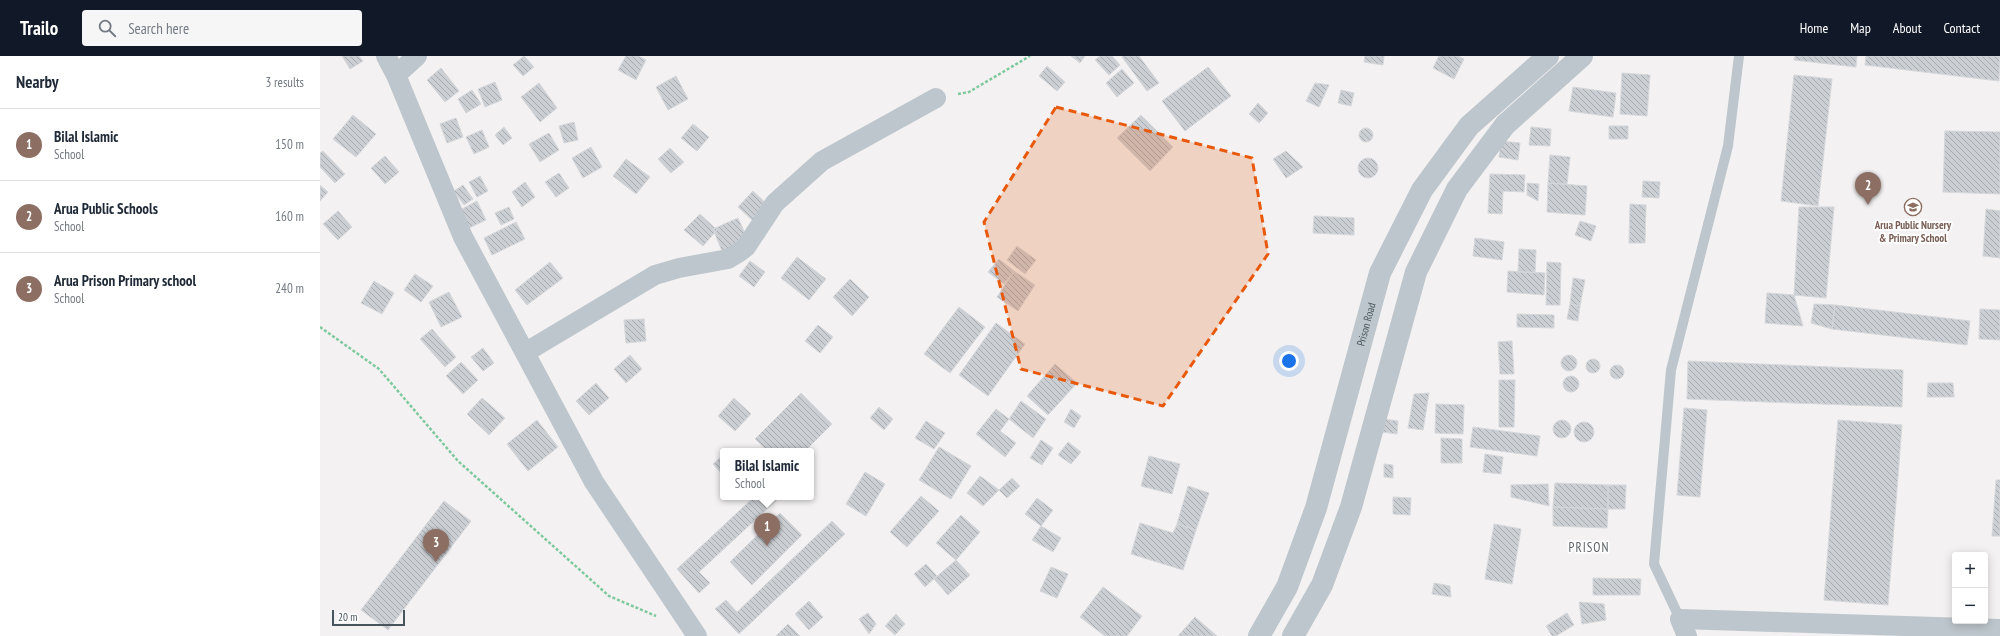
<!DOCTYPE html>
<html lang="en">
<head>
<meta charset="utf-8">
<style>
	:root { --surface:#fff; --page:#f6f6f7; --text:#1f2937; --muted:#747a83; --line:#e0e1e3; --accent:#111827 }
	body { margin:0; font-family:"PT Sans Narrow",sans-serif; background:var(--page); color:var(--text) }
	.controls { position:absolute; right:12px; bottom:12px; display:grid; overflow:hidden; border-radius:4px; box-shadow:0 2px 10px #0003 }
	.controls button { width:36px; height:36px; display:grid; place-items:center; padding:0; border:0; border-bottom:1px solid var(--line); background:var(--surface); color:var(--text); font:20px sans-serif }
	.scale { position:absolute; left:12px; bottom:10px; width:73px; box-sizing:border-box; padding-left:4px; border:2px solid #49555d; border-top:0; font-size:11px; line-height:14px; white-space:nowrap; color:#49555d; -webkit-text-stroke:3px #fff; paint-order:stroke }
	.you { position:absolute; left:969px; top:305px; width:14px; height:14px; margin:-10px; border:3px solid #fff; border-radius:50%; background:#1a73e8; box-shadow:0 0 0 6px #1a73e833 }
	.badge { display:grid; place-items:center; width:26px; height:26px; border-radius:50%; background:var(--accent); color:#fff; font-size:13px; font-weight:700 }
	.pin { position:absolute; translate:-50% -33px; filter:drop-shadow(0 1px 2px #0008) }
	.pin::after { content:''; position:absolute; top:21px; width:14px; height:12px; background:inherit; clip-path:polygon(0 0,100% 0,50% 100%) }
	.popup { position:absolute; left:400px; top:392px; width:94px; height:52px; box-sizing:border-box; display:grid; place-content:center; border-radius:4px; background:var(--surface); filter:drop-shadow(0 1px 3px #0005); font-size:13px; white-space:nowrap; color:var(--muted) }
	.popup b { font-size:15px; color:var(--text) }
	.popup::after { content:''; position:absolute; left:50%; top:100%; margin-left:-8px; border:8px solid transparent; border-top-color:var(--surface) }
	.list { margin:0; padding:0; list-style:none }
	h2 { display:flex; justify-content:space-between; align-items:center; height:52px; margin:0; padding:0 16px; font-size:17px }
	h2 small { font-size:13px; font-weight:400; color:var(--muted) }
	.list li { display:grid; grid-template-columns:26px 1fr auto; gap:12px; align-items:center; box-sizing:border-box; height:72px; padding:0 16px; border-top:1px solid var(--line) }
	.list b { display:block; font-size:15px; white-space:nowrap }
	.list p { margin:0; font-size:13px; white-space:nowrap; color:var(--muted) }
	.list em { font-size:13px; font-style:normal; color:var(--muted) }
	.icon { flex:none; width:22px; height:22px; fill:none; stroke:currentColor; stroke-width:2; stroke-linecap:round; stroke-linejoin:round }
	.map { position:relative; flex:none; width:1680px; height:580px; overflow:hidden }
	header { display:flex; align-items:center; gap:24px; box-sizing:border-box; height:56px; padding:0 20px; background:var(--accent); color:#fff }
	header strong { font-size:19px }
	nav { display:flex; gap:22px; margin-inline-start:auto; font-size:14px }
	.search { width:280px; height:36px; background:var(--page); display:flex; align-items:center; gap:10px; box-sizing:border-box; padding:0 14px; border-radius:4px; color:var(--muted); font-size:15px }
	main { display:flex }
	aside { flex:1; background:var(--surface) }
	.map>svg:first-child { display:block }
</style>
</head>
<body>
<header>
<strong>Trailo</strong>
<div class="search"><svg class="icon" aria-label="search" viewBox="0 0 24 24"><circle cx="10" cy="10" r="6"/><path d="M15 15l6 6"/></svg>Search here</div>
<nav><a>Home</a><a>Map</a><a>About</a><a>Contact</a></nav>
</header>
<main>
<aside>
<h2>Nearby<small>3 results</small></h2>
<ul class="list">
<li><span class="badge" style="background:#8d6e63">1</span><div><b>Bilal Islamic</b><p>School</p></div><em>150 m</em></li>
<li><span class="badge" style="background:#8d6e63">2</span><div><b>Arua Public Schools</b><p>School</p></div><em>160 m</em></li>
<li><span class="badge" style="background:#8d6e63">3</span><div><b>Arua Prison Primary school</b><p>School</p></div><em>240 m</em></li>
</ul>
</aside>
<div class="map">
<svg width="1680" height="580" viewBox="0 0 1680 580">
	<defs>
		<pattern id="building-back-hatch" width="6" height="6" patternUnits="userSpaceOnUse"><rect width="6" height="6" fill="#cbced2"/><path d="M-1 5l2 2M0 0l6 6M5-1l2 2" fill="none" stroke="#a7aaae"/></pattern>
	</defs>
	<rect width="100%" height="100%" fill="#f3f1f1"/>
	<!-- building -->
	<path fill="url(#building-back-hatch)" stroke="#d5d7db" d="M22 0H39L43 5 30 13Z
		M204 0 214 11 203 20 193 9Z
		M306 0H318L326 4 316 24 298 14Z
		M751 0H765L760 7Z
		M780 0H792L800 9 789 19 775 4Z
		M803 0H819L839 27 827 35 802 1Z
		M1045 0H1064L1063 9 1044 6Z
		M1119 0H1138L1144 3 1134 23 1113 12Z
		M1475 0H1537L1536 11 1474 4Z
		M1546 0H1680L1679 25 1545 9Z
		M727 10 745 26 737 35 719 20Z
		M888 11 911 40 865 75 842 45Z
		M121 12 139 35 125 46 107 24Z
		M802 13 814 27 797 41 786 27Z
		M1302 17 1330 19 1327 60 1300 58Z
		M1474 19 1512 23 1498 150 1461 145Z
		M356 20 368 43 348 54 336 31Z
		M175 26 182 44 165 51 158 33Z
		M219 27 237 52 220 66 201 41Z
		M995 27 1009 29 999 51 986 45Z
		M1253 31 1296 37 1293 61 1249 55Z
		M152 34 161 48 146 57 138 43Z
		M1021 34 1034 37 1031 50 1018 47Z
		M938 47 948 57 939 67 929 58Z
		M33 59 56 78 36 101 13 83Z
		M821 59 853 91 830 115 797 82Z
		M136 62 143 81 127 87 120 68Z
		M254 66 258 84 244 87 239 70Z
		M373 68 389 81 377 95 361 82Z
		M1289 70H1308V83H1289Z
		M184 71 192 82 183 89 175 79Z
		M1211 71 1231 73 1230 90 1209 89Z
		M1039 79a7 7 0 1 1 14 0a7 7 0 1 1-14 0Z
		M162 74 169 91 154 98 146 81Z
		M1625 75 1680 76V138L1623 136Z
		M229 77 239 94 220 106 209 88Z
		M1181 85 1200 87 1198 104 1179 101Z
		M271 91 282 111 263 122 252 102Z
		M350 92 364 106 351 117 338 103Z
		M3 95 25 118 15 127 0 111V97Z
		M966 95 983 111 966 122 953 103Z
		M1230 99 1250 101 1247 128 1228 127Z
		M65 100 79 116 65 128 51 112Z
		M1038 112a10 10 0 1 1 20 0a10 10 0 1 1-20 0Z
		M306 103 330 121 316 138 293 120Z
		M239 117 249 132 236 141 225 126Z
		M1170 118 1205 119 1204 136 1183 135 1182 158 1168 157Z
		M160 120 168 135 157 141 149 126Z
		M1323 125 1340 126 1339 142 1322 141Z
		M205 126 215 141 202 151 192 136Z
		M1207 127 1219 128 1218 145 1207 139Z
		M1228 127 1267 130 1265 159 1227 156Z
		M0 129 8 136 0 145Z
		M143 129 153 143 144 149 134 135Z
		M433 135 448 149 433 165 418 151Z
		M157 145 166 164 149 172 140 154Z
		M1310 148 1326 149 1325 187H1309Z
		M189 151 194 163 181 169 175 157Z
		M1479 151H1514L1506 242 1474 239Z
		M1666 153 1680 155V202L1663 200Z
		M18 155 32 171 18 184 3 168Z
		M380 158 397 174 383 190 364 174Z
		M994 160 1034 162V179L993 177Z
		M418 162 428 184 402 195 393 173Z
		M1260 165 1276 170 1271 185 1255 179Z
		M196 166 205 183 172 199 164 182Z
		M1155 182 1184 186 1182 204 1153 200Z
		M697 190 716 204 705 218 687 204Z
		M1199 193 1216 194 1215 217 1198 216Z
		M477 201 506 223 489 244 461 222Z
		M679 203 694 215 684 228 668 216Z
		M430 205 445 216 434 231 419 220Z
		M230 206 243 222 207 249 195 234Z
		M1227 206 1241 207 1240 249H1226Z
		M694 215 715 229 698 255 677 241Z
		M1188 215 1225 217 1224 239 1187 236Z
		M95 218 113 230 101 246 84 234Z
		M1253 222 1265 224 1260 250 1250 248Z
		M530 223 549 241 532 260 513 241Z
		M54 225 74 237 62 258 41 247Z
		M129 236 142 261 121 271 109 246Z
		M1447 237 1474 239 1483 270 1445 267Z
		M1250 248 1260 250 1258 265 1247 263Z
		M1494 248 1515 249 1512 273 1491 267Z
		M1515 249 1650 265 1647 289 1512 273Z
		M639 251 665 271 630 317 604 298Z
		M1660 253 1680 254V284L1659 283Z
		M1197 258 1234 259V272L1197 271Z
		M324 263 326 285 306 287 304 264Z
		M676 267 705 288 668 340 639 319Z
		M498 269 513 281 500 297 485 285Z
		M112 273 136 301 125 311 100 283Z
		M1192 285 1194 318H1180L1178 286Z
		M163 292 174 307 163 315 151 301Z
		M1241 307a8 8 0 1 1 16 0a8 8 0 1 1-16 0Z
		M310 299 322 313 306 327 294 313Z
		M1266 310a7 7 0 1 1 14 0a7 7 0 1 1-14 0Z
		M1368 305 1583 314 1582 351 1367 343Z
		M141 306 158 324 143 338 126 320Z
		M735 308 757 327 728 359 707 340Z
		M1290 316a7 7 0 1 1 14 0a7 7 0 1 1-14 0Z
		M1243 328a8 8 0 1 1 16 0a8 8 0 1 1-16 0Z
		M1179 324H1195L1194 371H1179Z
		M276 327 289 342 269 359 256 345Z
		M1608 327H1633L1634 341H1607Z
		M481 337 512 368 485 395H448L435 383Z
		M1109 337 1103 374 1088 372 1094 338Z
		M162 342 185 362 169 379 147 358Z
		M414 342 431 358 415 375 398 360Z
		M701 345 726 363 713 382 689 363Z
		M1116 348 1144 349 1143 378 1115 377Z
		M559 351 573 363 564 374 550 362Z
		M1364 352 1387 354 1380 441 1357 439Z
		M676 353 689 363 680 375 696 387 685 401 656 378Z
		M751 353 761 360 754 372 744 366Z
		M1064 363 1078 365 1077 378 1062 376Z
		M217 364 238 391 208 415 187 388Z
		M1518 364 1582 369 1568 549 1504 544Z
		M1233 373a9 9 0 1 1 18 0a9 9 0 1 1-18 0Z
		M606 365 625 377 614 393 595 382Z
		M1254 376a10 10 0 1 1 20 0a10 10 0 1 1-20 0Z
		M1153 371 1220 380 1217 400 1150 391Z
		M1121 382 1142 383V407H1121Z
		M721 384 733 392 722 409 710 402Z
		M748 386 761 396 751 408 738 399Z
		M619 391 651 410 631 443 599 424Z
		M1165 398 1183 401 1181 418 1163 416Z
		M403 399V419L393 408Z
		M829 400 860 408 852 438 821 430Z
		M1064 408 1073 409V422L1064 421Z
		M545 416 565 428 546 460 526 448Z
		M660 420 679 434 663 450 647 437Z
		M692 422 700 430 687 442 679 434Z
		M1676 424H1680V480H1672Z
		M1235 427 1288 429V453L1233 451Z
		M1228 428 1229 450 1191 441V429Z
		M1288 429H1306L1305 453H1288Z
		M868 430 889 437 876 474 857 468Z
		M601 440 619 455 587 491 570 476Z
		M434 441H460L379 516 390 527 379 537 357 513Z
		M1073 441 1091 442 1090 459 1073 458Z
		M717 442 733 454 721 470 705 458Z
		M124 445 151 465 68 574 41 554Z
		M1233 451 1288 453 1287 472 1233 470Z
		M460 457 482 479 432 529 410 506Z
		M641 459 660 476 636 504 616 487Z
		M512 465 525 478 419 578 395 553 406 544 417 556Z
		M820 467 853 477 857 468 876 474 863 514 811 498Z
		M1174 468 1201 473 1192 528 1165 523Z
		M721 470 741 482 733 496 712 484Z
		M636 504 650 519 628 539 614 523Z
		M606 508 617 520 605 531 594 518Z
		M731 511 748 518 737 542 720 535Z
		M1273 522 1321 523 1320 539H1273Z
		M1114 527 1130 530 1131 541 1112 538Z
		M783 531 822 560 807 580H785L760 561Z
		M489 545 503 561 489 574 475 558Z
		M1259 546 1284 548 1286 564 1262 568Z
		M548 557 556 568 549 578 539 563Z
		M1247 557 1254 569 1236 580H1232L1226 570Z
		M576 558 585 568 575 579 565 570Z
		M875 561 897 580H858Z
		M468 568 480 580H456Z"/>
	<g fill="none" stroke-linecap="round" stroke-linejoin="round">
		<!-- path -->
		<path stroke="#7dc99d" stroke-width="2.5" stroke-dasharray="3 2" stroke-linecap="butt" d="M638 38 649 36 710 0
			M0 271 59 313 138 405 289 540 336 560"/>
		<!-- service -->
		<path stroke="#bdc6cc" stroke-width="10" d="M1360 563 1334 508 1351 314 1408 90 1419 0"/>
		<!-- minor -->
		<path stroke="#bdc6cc" stroke-width="20" d="M66 0 76 19 143 181 274 426 377 580
			M76 19 97 0
			M206 296 335 219 359 212 408 203 418 197 426 191 455 147 502 105 616 42
			M1367 580 1360 563 1680 573"/>
		<!-- tertiary -->
		<g stroke="#bdc6cc" stroke-width="22">
			<path id="s1" d="M939 580 967 531 996 452 1060 217 1102 134 1149 70 1228 0"/>
			<path d="M973 580 1002 529 1031 451 1096 216 1137 133 1185 69 1262 0"/>
		</g>
	</g>
	<!-- marked area -->
	<path fill="#e8590c" fill-opacity="0.2" stroke="#e8590c" stroke-width="3" stroke-dasharray="8 5" stroke-linejoin="round" d="M736 51 932 102 948 198 843 350 701 313 664 166Z"/>
	<!-- icons -->
	<defs>
		<symbol id="school-ring" viewBox="-11 -11 22 22"><circle r="9.5" fill="#fff" stroke="#8d6e63" stroke-width="1.5"/><path d="M0-5L7-2L0 1L-7-2ZM-4 1L0 2.5L4 1V4Q0 6-4 4Z" fill="#8d6e63"/></symbol>
	</defs>
	<g fill-rule="evenodd">
		<use href="#school-ring" x="1583" y="141" width="20" height="20"/>
	</g>
	<g text-anchor="middle" dominant-baseline="central" stroke-width="3.5" stroke-linejoin="round" paint-order="stroke">
		<!-- education labels -->
		<g font-size="11" font-weight="bold" fill="#785e54" stroke="#fff">
			<text x="1593" y="169">Arua Public Nursery<tspan x="1593" dy="13">&amp; Primary School</tspan></text>
		</g>
		<!-- street labels -->
		<g font-size="11" fill="#49555d" stroke="#fff">
			<text stroke="none"><textPath href="#s1" startOffset="331">Prison Road</textPath></text>
		</g>
		<!-- quarter labels -->
		<g font-size="13" letter-spacing="1" fill="#5d6165" stroke="#fff">
			<text x="1269" y="491">PRISON</text>
		</g>
	</g>
</svg>
<div class="controls">
<button>+</button>
<button>−</button>
</div>
<div class="scale">20 m</div>
<div class="you"></div>
<div class="pin badge" style="left:447px;top:490px;background:#8d6e63">1</div>
<div class="popup"><b>Bilal Islamic</b>School</div>
<div class="pin badge" style="left:1548px;top:149px;background:#8d6e63">2</div>
<div class="pin badge" style="left:116px;top:506px;background:#8d6e63">3</div>
</div>
</main>
</body>
</html>
